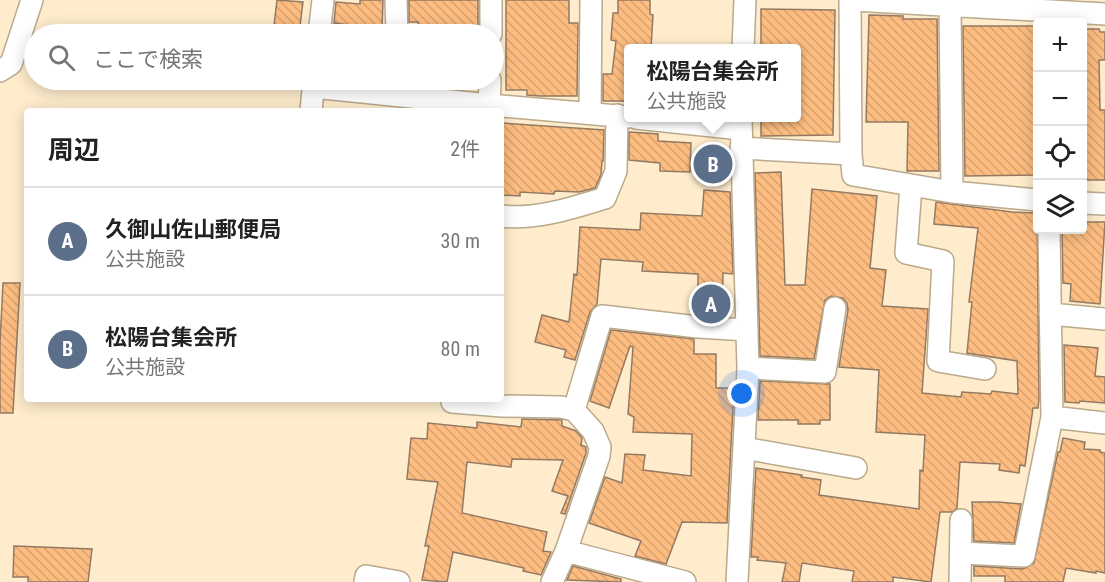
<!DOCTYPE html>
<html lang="ja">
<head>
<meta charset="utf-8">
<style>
	:root { --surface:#fff; --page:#f6f6f6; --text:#222; --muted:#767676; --line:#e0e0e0; --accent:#d93025 }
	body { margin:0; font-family:"Roboto Condensed","Noto Sans JP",sans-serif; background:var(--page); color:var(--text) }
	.controls { position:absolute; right:18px; top:18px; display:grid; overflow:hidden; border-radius:6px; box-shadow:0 3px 15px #0003 }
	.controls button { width:54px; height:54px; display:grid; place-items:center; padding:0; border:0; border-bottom:2px solid var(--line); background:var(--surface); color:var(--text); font:30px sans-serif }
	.you { position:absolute; left:742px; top:394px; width:21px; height:21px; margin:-15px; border:4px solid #fff; border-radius:50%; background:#1a73e8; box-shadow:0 0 0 9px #1a73e833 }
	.badge { display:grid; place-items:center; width:39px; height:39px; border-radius:50%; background:var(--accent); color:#fff; font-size:20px; font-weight:700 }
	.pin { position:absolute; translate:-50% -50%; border:3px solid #fff; box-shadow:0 2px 6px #0006 }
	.popup { position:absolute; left:624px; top:44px; width:177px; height:78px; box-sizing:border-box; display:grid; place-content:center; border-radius:6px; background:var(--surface); filter:drop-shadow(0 2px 4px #0005); font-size:20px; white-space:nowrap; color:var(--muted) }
	.popup b { font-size:22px; color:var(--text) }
	.popup::after { content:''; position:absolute; left:50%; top:100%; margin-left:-12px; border:12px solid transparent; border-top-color:var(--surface) }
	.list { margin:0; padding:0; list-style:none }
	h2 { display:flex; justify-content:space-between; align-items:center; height:78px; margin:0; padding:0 24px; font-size:26px }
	h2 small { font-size:20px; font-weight:400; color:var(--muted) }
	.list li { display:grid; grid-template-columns:39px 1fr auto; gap:18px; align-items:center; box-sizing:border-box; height:108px; padding:0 24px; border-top:2px solid var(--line) }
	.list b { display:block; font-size:22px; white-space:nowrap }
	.list p { margin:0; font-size:20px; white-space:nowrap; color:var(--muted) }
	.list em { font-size:20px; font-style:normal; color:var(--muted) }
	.icon { flex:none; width:33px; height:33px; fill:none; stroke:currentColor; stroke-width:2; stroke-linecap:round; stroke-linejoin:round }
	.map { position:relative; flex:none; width:1105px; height:582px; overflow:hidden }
	.search { position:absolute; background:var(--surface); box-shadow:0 3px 15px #0003; left:24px; top:24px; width:480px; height:66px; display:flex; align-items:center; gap:15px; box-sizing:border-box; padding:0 21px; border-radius:33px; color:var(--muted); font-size:22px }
	.panel { position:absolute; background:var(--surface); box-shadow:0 3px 15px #0003; left:24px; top:108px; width:480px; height:294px; border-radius:6px }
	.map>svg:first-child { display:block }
</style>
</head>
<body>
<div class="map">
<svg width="1105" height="582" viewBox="0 0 1105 582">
	<defs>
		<pattern id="building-back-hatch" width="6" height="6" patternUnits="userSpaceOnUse" patternTransform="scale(1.5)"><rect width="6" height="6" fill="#fdbd81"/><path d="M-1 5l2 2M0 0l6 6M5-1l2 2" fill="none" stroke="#d9a26f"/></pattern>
	</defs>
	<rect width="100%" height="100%" fill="#feeccc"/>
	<!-- building -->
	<path fill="url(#building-back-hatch)" stroke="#947a63" stroke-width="1.5" d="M277 0 303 2 299 34H273Z
		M360 0H383L382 29 334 23 336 2 360 4Z
		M409 0H478V34L418 33V22H409Z
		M506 0H569V23H578L577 96H540L527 95V90H506Z
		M618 0H650V14L653 15 651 48H629V101H603V74H612L616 41 611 40 613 13H618Z
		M761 9 835 10 833 135 761 136V117H799L800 108V48H761Z
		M869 15 903 16V19H937L939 171H907L908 122H866Z
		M963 26H1038V175L965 176Z
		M1083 29H1099L1100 32H1105V60H1099L1100 110H1105V180H1083Z
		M501 123 604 130 603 161H602L601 175 595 188 579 192 555 191 554 194 520 192V196L501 195Z
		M629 132 658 134V141L691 143 690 172 660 171V163L629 160Z
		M781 172 785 285H805L812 189 877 196 870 268 886 270 882 306 928 309 922 393 961 397 962 392 991 394 992 391 1018 394 1017 361 967 353 972 302H969L978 228 934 224 936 202 1012 212 1037 213 1039 399 1038 408H1033L1025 466 1020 465 1019 473 999 470 1000 464 960 462 957 508 952 512H940L931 582 893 577V582H852L854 571 802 563 799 582H782L786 563 757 560 758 557H751L756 468 802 475 801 477 821 480 819 495 919 509 920 470 923 471 925 435 876 432 879 370 839 367 848 310 847 303 843 298 831 296 825 300 814 359 760 356 755 173Z
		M704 190 730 192 733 274 723 273 722 316 698 314V274L642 271 643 262 601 259 597 304 590 312 575 360 564 357 566 350 535 342 542 315 569 322 574 274 577 275 580 227 640 230 641 213 702 216Z
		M1083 222H1105L1100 304 1070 301 1071 284 1063 283 1062 230H1083Z
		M3 283H20L13 413H0V342Z
		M611 330 694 339V354H716V388H734L727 523 682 522 666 564 635 556 641 541 589 523 605 477 622 483 625 454 645 455 643 470 691 476 692 434 633 432 634 417 628 414 633 347 630 346 609 408 590 401Z
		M1064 345 1098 348 1095 376 1105 377V403L1080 401 1079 403 1065 402Z
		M760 381 830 384V420H820V424H798V420H758Z
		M522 419 562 420V426L576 431 582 438 581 445 586 447V453L565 514 561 513 568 496 552 491 563 460 512 459 511 467 467 462 462 513 547 532 543 551 551 552 541 575 523 571 524 568 453 552 447 582 422 580 429 546H425L438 482 407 479 411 438 427 439 428 423 477 428V422L521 427Z
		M1063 438 1085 442 1084 449 1100 450V452L1105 453V573L1096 571V573L1066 568 1063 582H1005V576H974V566L1023 569 1034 563 1058 452H1060Z
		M972 502H998L1021 504 1014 543 974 541Z
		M14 546 92 549 88 582H28V577H13Z
		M573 566 621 579V582L567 580Z"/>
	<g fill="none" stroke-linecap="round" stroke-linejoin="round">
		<defs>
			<path id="minor" d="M396 0 397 34
				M850 0 851 154
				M853 0 1105 14
				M950 6 952 192
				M319 34 323 0
				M491 34V0
				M743 48 745 0
				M0 71 11 64 32 0
				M313 87 490 105 629 117
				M311 111 314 80
				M489 111 490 80
				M590 113 591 0
				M636 118 741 129
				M741 148 851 154 853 175 952 192 1038 200
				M911 186 906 253 943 261 938 361 985 369
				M1082 203 1105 204
				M501 216C536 220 572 208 605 198L616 171 617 115
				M1049 230 1052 417 1105 423
				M1050 314 1105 319
				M748 368 825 372 835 308
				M452 402 502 406 561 407 574 410 593 431 600 447 599 456 566 551
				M574 410 602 316 698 327 747 330
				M744 448 856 468
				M961 553 1024 556 1052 417
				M365 582 366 576 399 582
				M552 582 566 551 685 582
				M737 582 748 368 741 118
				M960 582 961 520"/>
		</defs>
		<!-- minor casing -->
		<use href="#minor" stroke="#baa98b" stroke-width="24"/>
		<!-- minor -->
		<use href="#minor" stroke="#fff" stroke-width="21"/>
	</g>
</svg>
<div class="controls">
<button>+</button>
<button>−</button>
<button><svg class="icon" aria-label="locate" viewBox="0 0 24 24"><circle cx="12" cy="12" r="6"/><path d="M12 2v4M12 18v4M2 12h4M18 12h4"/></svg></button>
<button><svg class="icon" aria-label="layers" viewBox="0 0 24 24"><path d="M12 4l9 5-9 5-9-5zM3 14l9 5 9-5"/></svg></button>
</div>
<div class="you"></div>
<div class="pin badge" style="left:711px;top:304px;background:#5c6f8a">A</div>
<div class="pin badge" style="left:713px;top:164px;background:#5c6f8a">B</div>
<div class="popup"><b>松陽台集会所</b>公共施設</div>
<div class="search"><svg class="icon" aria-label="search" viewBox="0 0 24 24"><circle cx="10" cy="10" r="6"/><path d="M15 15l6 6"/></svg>ここで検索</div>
<section class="panel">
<h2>周辺<small>2件</small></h2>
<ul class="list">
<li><span class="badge" style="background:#5c6f8a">A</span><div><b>久御山佐山郵便局</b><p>公共施設</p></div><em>30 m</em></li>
<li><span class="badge" style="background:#5c6f8a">B</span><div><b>松陽台集会所</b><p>公共施設</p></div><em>80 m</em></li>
</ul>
</section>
</div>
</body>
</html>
